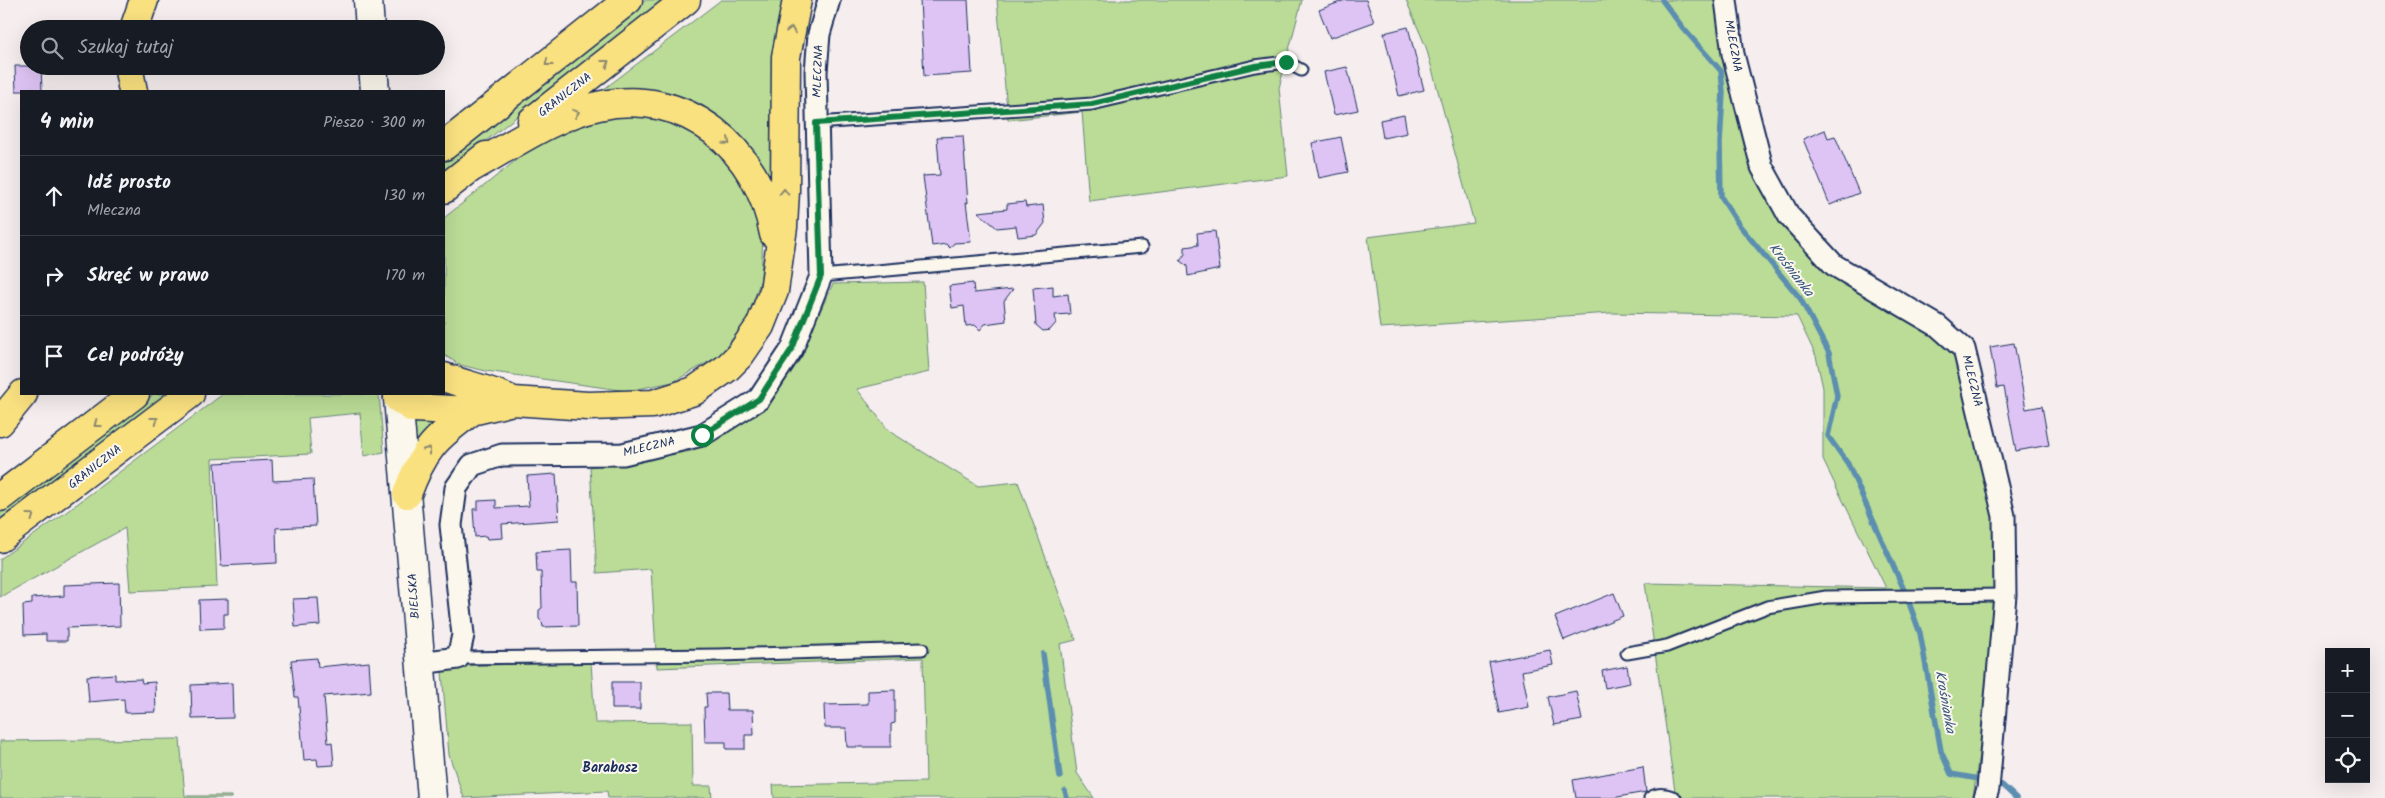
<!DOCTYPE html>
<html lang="pl">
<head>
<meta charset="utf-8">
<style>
	:root { --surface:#171b24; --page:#20242c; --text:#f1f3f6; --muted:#9ea1a6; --line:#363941 }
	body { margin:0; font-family:Kalam,sans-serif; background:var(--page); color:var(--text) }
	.controls { position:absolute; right:15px; bottom:15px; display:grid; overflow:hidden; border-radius:0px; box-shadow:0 5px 20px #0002 }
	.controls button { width:45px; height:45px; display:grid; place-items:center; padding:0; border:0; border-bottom:1px solid var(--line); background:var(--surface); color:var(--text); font:25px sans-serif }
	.stop { position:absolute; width:15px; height:15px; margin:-11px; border:4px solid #0b8043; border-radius:50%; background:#fff }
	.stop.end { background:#0b8043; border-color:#fff; box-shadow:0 1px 5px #0008 }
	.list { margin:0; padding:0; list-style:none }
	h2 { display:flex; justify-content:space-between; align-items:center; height:65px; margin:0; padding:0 20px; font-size:21px }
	h2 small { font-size:16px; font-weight:400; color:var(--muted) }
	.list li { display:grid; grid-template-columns:32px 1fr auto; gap:15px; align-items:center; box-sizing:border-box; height:80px; padding:0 20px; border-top:1px solid var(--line) }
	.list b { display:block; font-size:19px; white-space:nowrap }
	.list p { margin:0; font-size:16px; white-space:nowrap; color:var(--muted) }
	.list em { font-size:16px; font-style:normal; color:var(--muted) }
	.icon { flex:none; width:28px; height:28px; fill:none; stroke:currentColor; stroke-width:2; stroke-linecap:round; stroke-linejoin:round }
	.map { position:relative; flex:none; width:2385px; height:798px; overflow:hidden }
	.search { position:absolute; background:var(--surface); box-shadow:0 5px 20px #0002; left:20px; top:20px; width:425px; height:55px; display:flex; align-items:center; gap:12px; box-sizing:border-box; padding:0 18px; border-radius:28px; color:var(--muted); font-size:19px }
	.panel { position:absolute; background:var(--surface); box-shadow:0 5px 20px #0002; left:20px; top:90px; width:425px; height:305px; border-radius:0px }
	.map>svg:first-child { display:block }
</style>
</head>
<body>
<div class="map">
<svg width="2385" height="798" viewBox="0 0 2385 798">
	<rect width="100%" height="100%" fill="#f5edee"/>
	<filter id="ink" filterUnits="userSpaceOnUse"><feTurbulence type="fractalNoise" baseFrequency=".02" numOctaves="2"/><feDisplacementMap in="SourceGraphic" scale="10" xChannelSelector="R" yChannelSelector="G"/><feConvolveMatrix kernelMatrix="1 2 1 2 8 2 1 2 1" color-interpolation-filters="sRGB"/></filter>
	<g filter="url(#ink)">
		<!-- green -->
		<path fill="#badc96" stroke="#6a867a" d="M646 0H664L444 174V161Z
			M721 0H787L773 74 771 116 775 189 750 149 606 92 604 89Z
			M997 0H1302L1279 88 1288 176 1089 201 1082 112 1008 120Z
			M1406 0H1720L1776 207 1933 330 1960 357 1997 516 2001 590 1973 798H1676L1645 583 1886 588 1823 460V388L1816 356 1797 316 1611 313 1380 328 1368 237 1474 223 1426 47Z
			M640 115 676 123 711 143 733 165 753 200 763 234 761 279 747 320 719 356 673 382 627 391 486 371 460 365 444 355V218L540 141 588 121Z
			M923 282 929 372 857 389 889 431 978 486 1018 482 1076 640 1060 644 1077 773 1094 798H774L773 785 926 782 923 658 657 668 651 569 597 573 590 467 692 451 765 407 805 343 833 284Z
			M154 394H170L0 524V511Z
			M223 394H379L384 452 364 456 360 413 308 418 311 454 212 459 217 587 130 591 125 528 0 597V559L65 513Z
			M443 418 416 448 412 419Z
			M591 662 595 723 692 722 693 786H711L712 798H608L607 791 464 798 449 755 442 672 455 666Z
			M180 739 185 796H231V798H0V741Z"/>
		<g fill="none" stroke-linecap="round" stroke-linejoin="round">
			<!-- stream -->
			<path stroke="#5b8eb0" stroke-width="5.5" d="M1662 0 1683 28 1721 71 1723 92 1720 143 1721 197 1739 225 1800 298 1829 353 1837 396 1828 436 1848 464 1905 592
				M1908 600 1920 633 1941 751 1951 774 1985 780
				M1043 654 1060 777
				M2002 785 2016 798
				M1065 791 1067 798"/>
		</g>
		<!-- building -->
		<path fill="#dec4f4" stroke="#1b2f5e" d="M920 0H968L972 73 924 76Z
			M1345 0H1366L1374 22 1330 38 1319 10Z
			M1408 27 1424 90 1399 96 1384 33Z
			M15 66H41L42 91H16Z
			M1347 67 1358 110 1334 115 1324 72Z
			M1404 115 1407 133 1383 138 1380 120Z
			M1825 130 1828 138 1835 136 1859 193 1830 205 1803 139Z
			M963 136 968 203 966 202 971 242 954 243 950 248 946 244 932 246 923 176 940 175 937 137Z
			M1341 137 1348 172 1319 178 1312 143Z
			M1025 202 1026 207 1043 205 1045 223 1036 235 1018 237 1016 226 997 228 978 212 1007 209V204Z
			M1215 231 1220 269 1188 276 1187 266 1180 261 1185 254V247L1198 245 1197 233Z
			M973 283 974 293 1013 289 1004 301 1006 321 985 324 980 330 975 325 966 326 964 306 952 308 949 286Z
			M1053 286V296L1068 294 1070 314 1055 315 1056 323 1050 330 1043 331 1036 325 1033 288Z
			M2014 343 2026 409 2042 406 2049 445 2016 451 2004 387 1997 388 1990 347Z
			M272 460 273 481 313 479 316 526 276 528 277 563 221 566 215 463Z
			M556 474 559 520 502 524 503 538 487 539 486 536 475 537 473 509H478V501L496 500V508L529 506 527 476Z
			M571 550 572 582H577L578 626 543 627 542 622 539 619V610L542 608 541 572H537L536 552Z
			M119 583 120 626 67 628V641H46V634L24 635 23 605 32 604V598L64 596V585Z
			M1614 593 1623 616 1564 640 1555 617Z
			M318 598 320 625 295 627 293 599Z
			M228 599V614H224V628L200 629 199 600Z
			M1550 650 1553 665 1522 671 1529 707 1499 713 1489 662Z
			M317 658 318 667 369 662 371 692 324 696 328 743 332 742 334 765 318 766 317 759 304 760 298 697H295L291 660Z
			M1627 666 1630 683 1605 688 1602 671Z
			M115 674V680L141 679 142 683 155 682 156 712 125 713 124 699 89 702 87 676Z
			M612 682H640V709H612Z
			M232 683 233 718 192 719 191 685Z
			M895 690V723L891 724V747H847L846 728H825L824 705 868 704V691Z
			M1576 691 1582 720 1554 725 1548 697Z
			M706 693H726L727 710H753L754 735H745V749H726V742H705L704 707H707Z
			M1643 767 1646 792 1612 798H1576L1573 780Z"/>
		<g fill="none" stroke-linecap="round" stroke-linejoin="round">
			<defs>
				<path id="service" d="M816 123 1092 104 1255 66 1286 62 1301 70
					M821 276 1142 247
					M1627 653 1667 646 1767 607 1826 597 2005 595
					M458 658 719 655 922 649
					M1650 798C1659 793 1666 794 1675 798"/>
				<path id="minor" d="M1726 0 1733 54 1762 167 1789 216 1834 265 1938 326 1964 349 2004 516 2005 595 1988 789 1985 798
					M420 663 458 658 463 635 451 525 456 488 472 465 502 455 623 454 702 435 759 399 792 349 821 276 816 72 819 34 829 0"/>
				<path id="tertiary" d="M398 398 432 798"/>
				<path id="secondary" d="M368 0 370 29
					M373 66 375 91"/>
				<path id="motorway" d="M134 29 144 0
					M128 66 133 91
					M532 121 686 0
					M444 146 628 0
					M471 168C511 146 553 116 598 106 686 86 759 149 774 234
					M444 189 486 156
					M444 377C467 386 492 390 513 401
					M403 394 398 398 413 408 472 411 513 401 588 406 653 404 694 391 727 368 740 355 760 326 774 291 783 227 785 191 786 57 797 0
					M0 422 23 394
					M407 494C423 450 435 438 472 411
					M0 497 135 394
					M0 538 190 394"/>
			</defs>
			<!-- service casing -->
			<use href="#service" stroke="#1b2f5e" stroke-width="15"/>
			<!-- minor casing -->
			<use href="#minor" stroke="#1b2f5e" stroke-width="25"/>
			<!-- tertiary casing -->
			<use href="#tertiary" stroke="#1b2f5e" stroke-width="31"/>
			<!-- secondary casing -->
			<use href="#secondary" stroke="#1b2f5e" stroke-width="31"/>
			<!-- motorway casing -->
			<use href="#motorway" stroke="#1b2f5e" stroke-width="31"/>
			<!-- service -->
			<use href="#service" stroke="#fbf7ec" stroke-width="11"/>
			<!-- minor -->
			<use href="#minor" stroke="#fbf7ec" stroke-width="21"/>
			<!-- tertiary -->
			<use href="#tertiary" stroke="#fbf7ec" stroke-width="28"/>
			<!-- secondary -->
			<use href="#secondary" stroke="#fbf7ec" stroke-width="28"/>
			<!-- motorway -->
			<use href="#motorway" stroke="#fae180" stroke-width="28"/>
		</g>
		<!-- one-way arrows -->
		<defs><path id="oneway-chevron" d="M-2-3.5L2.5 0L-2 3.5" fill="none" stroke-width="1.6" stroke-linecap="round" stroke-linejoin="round" transform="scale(1.25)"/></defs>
		<g stroke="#8a886f">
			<use href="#oneway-chevron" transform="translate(791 30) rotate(-79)"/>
			<use href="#oneway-chevron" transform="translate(548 63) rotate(142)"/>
			<use href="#oneway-chevron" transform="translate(606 63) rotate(-38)"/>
			<use href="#oneway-chevron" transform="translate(576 113) rotate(-20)"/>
			<use href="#oneway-chevron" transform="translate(727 142) rotate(42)"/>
			<use href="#oneway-chevron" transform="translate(784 192) rotate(-88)"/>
			<use href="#oneway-chevron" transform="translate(155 420) rotate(-38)"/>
			<use href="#oneway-chevron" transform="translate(97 424) rotate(143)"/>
			<use href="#oneway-chevron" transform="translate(428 450) rotate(-54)"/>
			<use href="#oneway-chevron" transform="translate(31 516) rotate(-36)"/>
		</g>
	</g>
	<g fill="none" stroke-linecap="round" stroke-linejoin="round" filter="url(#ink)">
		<!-- route -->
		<path stroke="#0b8043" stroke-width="6" d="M702 435 759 399 792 349 821 276 816 123 1092 104 1255 66 1286 62"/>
	</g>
	<g text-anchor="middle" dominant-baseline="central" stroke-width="4" stroke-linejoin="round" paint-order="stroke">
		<!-- street labels -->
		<g font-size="12" fill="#1b2f5e" stroke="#fbf7ec">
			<text transform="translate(1733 46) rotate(80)">MLECZNA</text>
			<text transform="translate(818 71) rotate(-88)">MLECZNA</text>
			<text transform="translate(565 95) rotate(-38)">GRANICZNA</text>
			<text transform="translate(1972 381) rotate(76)">MLECZNA</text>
			<text transform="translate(649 447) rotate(-13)">MLECZNA</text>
			<text transform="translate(95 467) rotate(-38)">GRANICZNA</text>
			<text transform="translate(414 596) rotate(-94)">BIELSKA</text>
		</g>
		<!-- water labels -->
		<g font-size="14" font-style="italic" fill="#365780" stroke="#fbf7ec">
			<text transform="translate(1791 270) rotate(52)">Krośnianka</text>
			<text transform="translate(1945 702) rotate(80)">Krośnianka</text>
		</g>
		<!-- neighbourhood labels -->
		<g font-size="14" font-weight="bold" fill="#1b2f5e" stroke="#fbf7ec">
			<text x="610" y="768">Barabosz</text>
		</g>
	</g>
</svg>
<div class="controls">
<button>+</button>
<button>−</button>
<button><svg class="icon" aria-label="locate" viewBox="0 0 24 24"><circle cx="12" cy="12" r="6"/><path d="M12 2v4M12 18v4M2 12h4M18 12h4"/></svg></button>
</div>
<div class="stop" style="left:702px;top:435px"></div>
<div class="stop end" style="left:1286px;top:62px"></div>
<div class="search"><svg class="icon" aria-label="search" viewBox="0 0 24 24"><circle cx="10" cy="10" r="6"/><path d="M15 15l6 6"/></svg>Szukaj tutaj</div>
<section class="panel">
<h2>4 min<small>Pieszo · 300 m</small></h2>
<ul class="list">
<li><svg class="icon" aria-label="ahead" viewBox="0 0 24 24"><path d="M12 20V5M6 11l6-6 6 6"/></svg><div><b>Idź prosto</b><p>Mleczna</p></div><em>130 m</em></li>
<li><svg class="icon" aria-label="right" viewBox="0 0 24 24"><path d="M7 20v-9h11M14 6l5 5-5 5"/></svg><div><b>Skręć w prawo</b></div><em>170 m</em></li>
<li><svg class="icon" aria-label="arrive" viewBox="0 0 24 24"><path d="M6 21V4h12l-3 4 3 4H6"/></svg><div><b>Cel podróży</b></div></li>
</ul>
</section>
</div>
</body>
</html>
